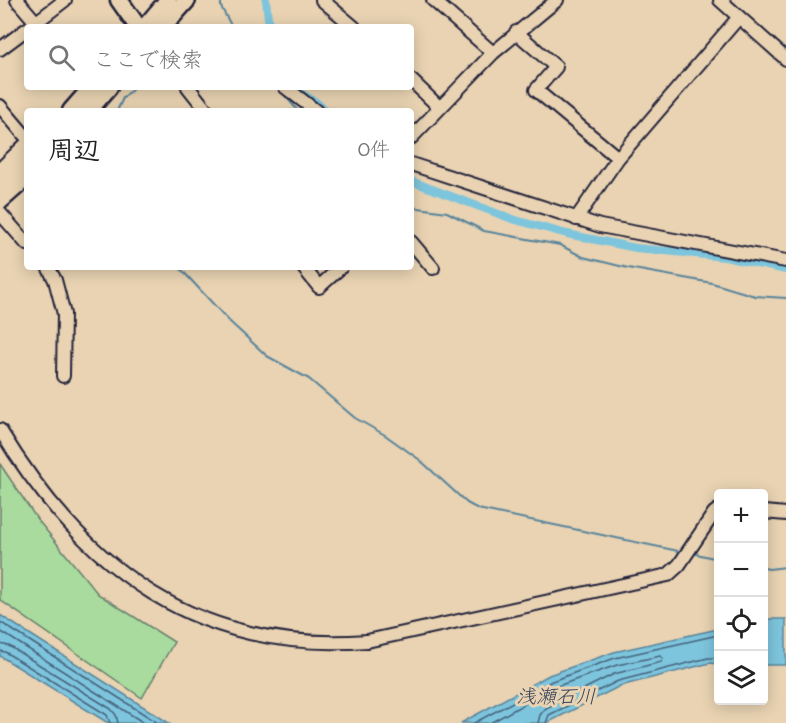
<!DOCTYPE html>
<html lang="ja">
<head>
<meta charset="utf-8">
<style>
	:root { --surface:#fff; --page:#f6f6f6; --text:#222; --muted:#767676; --line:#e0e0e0 }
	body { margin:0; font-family:Mali,"Klee One",sans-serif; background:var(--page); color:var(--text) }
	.controls { position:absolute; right:18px; bottom:18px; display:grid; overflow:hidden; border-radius:6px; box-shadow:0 3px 15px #0003 }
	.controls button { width:54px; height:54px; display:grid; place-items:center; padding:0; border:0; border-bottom:2px solid var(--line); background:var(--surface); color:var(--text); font:30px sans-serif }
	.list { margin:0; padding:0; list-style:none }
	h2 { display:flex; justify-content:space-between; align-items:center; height:78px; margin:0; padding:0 24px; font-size:26px }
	h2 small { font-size:20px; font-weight:400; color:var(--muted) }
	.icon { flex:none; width:33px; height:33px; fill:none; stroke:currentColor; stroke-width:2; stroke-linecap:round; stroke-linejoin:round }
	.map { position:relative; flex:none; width:786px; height:723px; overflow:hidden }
	.search { position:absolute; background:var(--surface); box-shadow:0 3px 15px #0003; left:24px; top:24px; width:390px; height:66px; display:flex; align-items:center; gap:15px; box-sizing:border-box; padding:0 21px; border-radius:6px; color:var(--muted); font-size:22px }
	.panel { position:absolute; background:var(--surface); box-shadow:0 3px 15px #0003; left:24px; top:108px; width:390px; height:162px; border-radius:6px }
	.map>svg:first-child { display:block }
</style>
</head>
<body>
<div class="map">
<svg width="786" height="723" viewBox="0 0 786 723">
	<rect width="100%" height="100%" fill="#e9d3b2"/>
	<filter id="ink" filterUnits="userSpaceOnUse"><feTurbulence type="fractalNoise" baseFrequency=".0167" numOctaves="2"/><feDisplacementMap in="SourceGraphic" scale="12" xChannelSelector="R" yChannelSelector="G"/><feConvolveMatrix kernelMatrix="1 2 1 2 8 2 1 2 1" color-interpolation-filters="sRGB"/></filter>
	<g filter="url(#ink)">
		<!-- green -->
		<path fill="#a8db9d" stroke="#657e6c" stroke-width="1.5" d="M0 464 37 519 98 594 174 642 142 698 0 600Z"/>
		<!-- water -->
		<path fill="#7dc5dd" stroke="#59849c" stroke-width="1.5" d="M0 615 169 723H108L0 656Z
			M764 619H786V665H764Z
			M718 629V664L710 663 620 686 547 723H461L549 675 614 652Z"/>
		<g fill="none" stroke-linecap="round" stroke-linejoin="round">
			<!-- shore -->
			<path stroke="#46637c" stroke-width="1.5" d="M0 622 158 723
				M0 631 144 723
				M0 644 9 646 111 709 116 715 118 723
				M0 651 5 652 107 715 110 723
				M474 723 552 681 615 658 718 635
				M490 723 555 687 617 665 660 656 663 658 661 662 614 674 546 708 540 715 538 723
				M546 723 549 715 618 681 708 658H718"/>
			<!-- stream -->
			<path stroke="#59849c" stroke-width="2" d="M221 0V7L232 27
				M278 87 298 111
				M117 111 123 98 135 87
				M411 207 447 212 484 231 560 245 583 257 628 268 712 283 755 296 786 298
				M179 267 229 321 267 356 309 379 355 418 385 435 420 460 467 503 478 509 683 552
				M692 553 718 559
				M764 568 769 569 786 567"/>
			<!-- canal -->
			<path stroke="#7dc5dd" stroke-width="8" d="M266 0 269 27
				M297 91 316 102 326 111
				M411 181 512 219 567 234 636 248 725 257 786 270"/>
			<defs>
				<path id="minor" d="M17 0 40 27
					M322 0 354 27
					M433 0 493 53
					M720 0 786 59
					M30 27 65 0
					M516 32 556 67 536 90 618 158 576 219
					M0 49 27 29
					M411 80 440 108
					M188 87 207 111
					M285 87 316 111
					M0 106 27 138
					M411 138 493 53 557 0
					M618 158 739 17
					M411 164 600 226 786 261
					M0 169 27 143
					M0 213 27 244
					M411 242 433 268
					M48 267 55 280 64 314 63 376
					M303 267 319 287 341 267
					M0 430C85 570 198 654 367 641L668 575 679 565 714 513 718 510
					M764 512 786 514"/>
				<path id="highway" d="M119 0 138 27
					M145 27 168 0
					M163 27 187 0
					M71 111 92 87
					M88 111 109 87
					M0 183 27 159
					M0 201 27 177"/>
			</defs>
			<!-- minor casing -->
			<use href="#minor" stroke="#22223b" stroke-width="16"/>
			<!-- highway casing -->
			<use href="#highway" stroke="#22223b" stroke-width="21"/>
			<!-- minor -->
			<use href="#minor" stroke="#e9d3b2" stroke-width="12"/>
			<!-- highway -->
			<use href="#highway" stroke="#e9d3b2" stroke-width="16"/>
		</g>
	</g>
	<g text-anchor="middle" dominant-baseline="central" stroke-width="6" stroke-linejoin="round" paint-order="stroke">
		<!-- water labels -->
		<g font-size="20" font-style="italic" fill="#34435b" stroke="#e9d3b2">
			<text x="556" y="695">浅瀬石川</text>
		</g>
	</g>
</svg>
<div class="controls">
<button>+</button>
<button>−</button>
<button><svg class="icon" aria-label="locate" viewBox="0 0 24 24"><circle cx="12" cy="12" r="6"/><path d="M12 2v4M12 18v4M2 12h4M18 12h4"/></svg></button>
<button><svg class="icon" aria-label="layers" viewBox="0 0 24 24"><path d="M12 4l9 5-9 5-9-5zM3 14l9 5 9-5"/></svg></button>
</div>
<div class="search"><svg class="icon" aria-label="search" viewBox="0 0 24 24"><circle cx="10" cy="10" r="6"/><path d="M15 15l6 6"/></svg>ここで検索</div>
<section class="panel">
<h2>周辺<small>0件</small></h2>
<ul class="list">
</ul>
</section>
</div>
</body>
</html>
